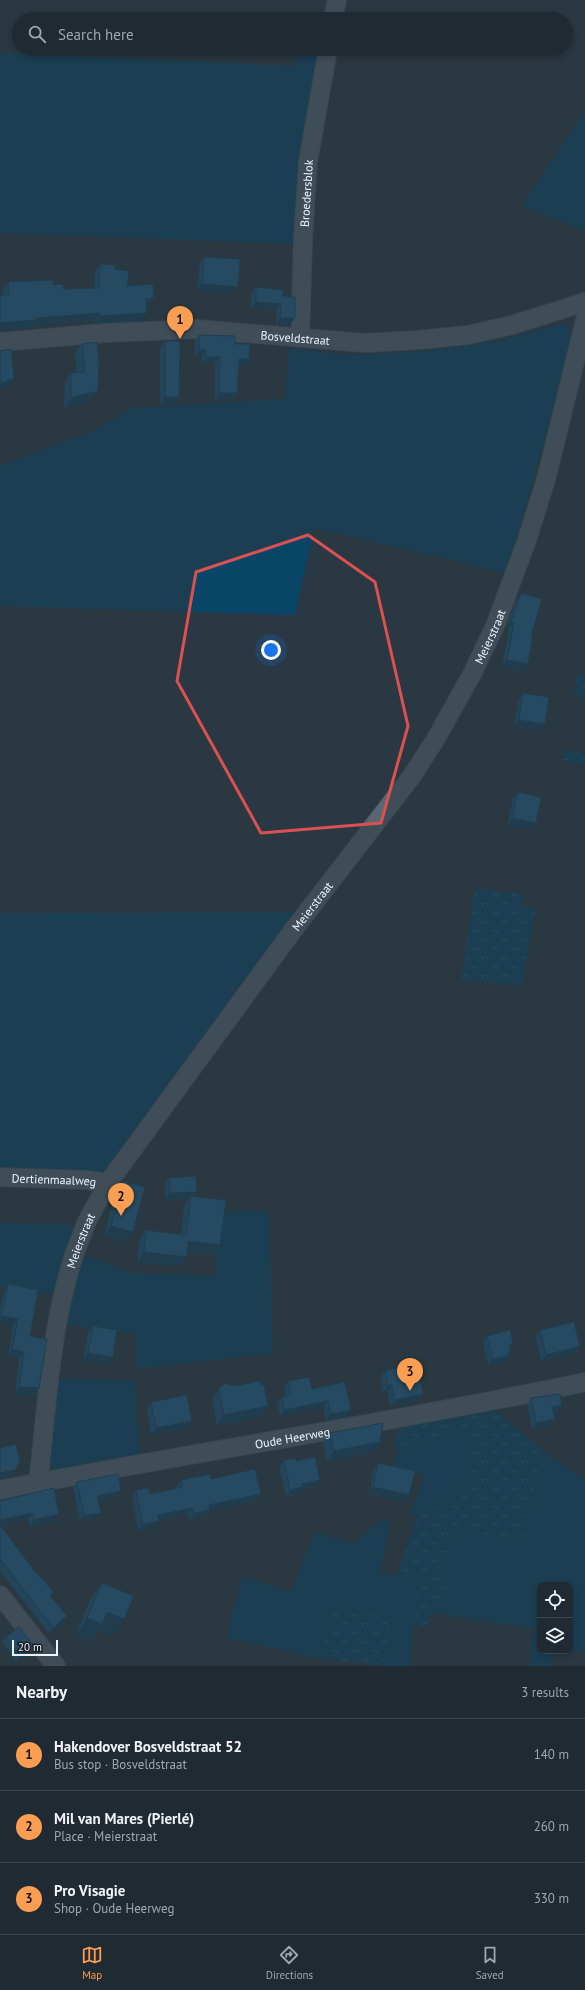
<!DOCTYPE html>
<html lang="en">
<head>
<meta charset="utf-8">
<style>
	:root { --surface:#1f2a32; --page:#27323a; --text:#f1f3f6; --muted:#a1a7ac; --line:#3c464d; --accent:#fb9e52 }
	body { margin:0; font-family:"PT Sans",sans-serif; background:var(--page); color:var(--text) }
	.controls { position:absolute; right:12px; bottom:12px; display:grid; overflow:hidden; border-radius:8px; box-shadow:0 2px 6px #0003 }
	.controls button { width:36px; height:36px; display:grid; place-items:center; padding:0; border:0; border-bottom:1px solid var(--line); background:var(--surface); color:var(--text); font:20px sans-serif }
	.scale { position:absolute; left:12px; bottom:10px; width:46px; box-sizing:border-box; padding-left:4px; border:2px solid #edf6fc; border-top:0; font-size:11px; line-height:14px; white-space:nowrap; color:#edf6fc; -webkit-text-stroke:3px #181e23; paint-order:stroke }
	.you { position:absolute; left:271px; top:650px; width:14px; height:14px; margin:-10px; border:3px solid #fff; border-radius:50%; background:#1a73e8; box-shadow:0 0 0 6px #1a73e833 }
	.badge { display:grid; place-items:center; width:26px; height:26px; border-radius:50%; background:var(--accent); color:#111; font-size:13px; font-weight:700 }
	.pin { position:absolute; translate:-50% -33px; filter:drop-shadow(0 1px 2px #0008) }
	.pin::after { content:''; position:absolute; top:21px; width:14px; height:12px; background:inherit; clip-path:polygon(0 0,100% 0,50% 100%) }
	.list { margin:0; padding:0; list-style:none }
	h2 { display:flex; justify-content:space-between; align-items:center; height:52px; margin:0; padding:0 16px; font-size:17px }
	h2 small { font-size:13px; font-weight:400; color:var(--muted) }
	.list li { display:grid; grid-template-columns:26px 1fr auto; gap:12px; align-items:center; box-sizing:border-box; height:72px; padding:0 16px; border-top:1px solid var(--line) }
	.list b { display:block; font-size:15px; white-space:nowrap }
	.list p { margin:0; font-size:13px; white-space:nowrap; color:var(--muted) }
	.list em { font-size:13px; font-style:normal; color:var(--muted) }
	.icon { flex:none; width:22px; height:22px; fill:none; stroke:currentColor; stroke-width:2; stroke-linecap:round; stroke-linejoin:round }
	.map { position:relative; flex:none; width:585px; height:1666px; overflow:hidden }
	.search { position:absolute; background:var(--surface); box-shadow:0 2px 6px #0003; left:12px; right:12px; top:12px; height:44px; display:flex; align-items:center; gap:10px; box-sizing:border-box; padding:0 14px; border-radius:22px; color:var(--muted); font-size:15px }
	.sheet { height:268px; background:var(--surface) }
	nav { display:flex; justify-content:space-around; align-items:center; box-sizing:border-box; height:56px; border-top:1px solid var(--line); background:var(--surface); font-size:11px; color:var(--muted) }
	nav a { display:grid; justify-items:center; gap:2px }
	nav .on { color:var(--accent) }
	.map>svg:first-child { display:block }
</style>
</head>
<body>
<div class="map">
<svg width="585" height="1666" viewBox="0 0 585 1666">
	<defs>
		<pattern id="forest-crowns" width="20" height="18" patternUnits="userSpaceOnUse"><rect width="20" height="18" fill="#094566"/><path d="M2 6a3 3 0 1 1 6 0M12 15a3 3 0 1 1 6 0" fill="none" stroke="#2d607d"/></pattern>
	</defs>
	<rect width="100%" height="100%" fill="#293842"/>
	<!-- grass -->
	<path fill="#094566" d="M0 53 294 66 295 54 323 57 297 244 0 233Z
		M585 110V231L522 206Z
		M561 324 567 325 570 334 571 345 507 573 314 528 295 615 0 606V466L93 431 132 408 285 399 289 348 346 355 420 352 503 340Z
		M297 912 103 1176 0 1172V913Z
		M269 1211 273 1353 136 1369 137 1335 63 1324 81 1254 135 1273 215 1276 222 1212Z
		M0 1223 76 1225 70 1238 52 1295 0 1286Z
		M59 1379 134 1380 140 1458 58 1471 50 1464 48 1455Z
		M465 1431 471 1473C457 1493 438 1506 417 1517L410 1515 424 1475 393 1467 398 1448 402 1450Z
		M543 1451 585 1479V1650L570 1651V1585H540V1651H564L552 1652V1666H529L534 1629 434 1613 443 1606 442 1579 452 1528 522 1541Z
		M381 1520 391 1522 380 1573 417 1578 410 1666H382L393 1618 334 1606 319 1658 226 1638 242 1577 291 1591 315 1532 354 1544Z"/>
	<!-- forest -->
	<path fill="url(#forest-crowns)" d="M578 673 585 675V697L574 695Z
		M565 750 585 753V764L563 761Z
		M475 888 523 894 522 906 536 908 522 985 461 980Z
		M497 1411 543 1451 522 1541 452 1528 442 1579 456 1581C454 1600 442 1607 428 1618L427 1627 413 1625 417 1578 397 1575 417 1517C438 1506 458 1493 471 1473L465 1431 401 1450 395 1444 394 1437 402 1427Z
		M334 1606 393 1618 382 1666 319 1658Z"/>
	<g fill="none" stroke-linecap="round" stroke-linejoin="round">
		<defs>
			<g id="minor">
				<path d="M333 19 337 0"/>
				<path id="s1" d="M300 338 303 238 308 162 328 49"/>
				<path id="s2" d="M0 342 105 333 196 329 364 343 418 340 468 335 512 325 585 302"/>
				<path id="s3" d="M0 1177 86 1180 108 1183"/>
				<path id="s4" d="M38 1483C48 1400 51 1306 84 1229 90 1213 100 1198 108 1183L294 929 412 776 437 737 473 672 495 626 527 540 547 476 585 320"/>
				<path id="s5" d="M0 1490C195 1452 391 1423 585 1382"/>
				<path d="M0 1595 56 1666"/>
			</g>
		</defs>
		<!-- minor casing -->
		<use href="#minor" stroke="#4a575f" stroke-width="20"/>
		<!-- minor -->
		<use href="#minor" stroke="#586773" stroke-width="18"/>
	</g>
	<!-- wall -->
	<path fill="#1b5376" d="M204 257 233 293 197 290 200 263Z
		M100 264 115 269 127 286 149 305 147 306 142 321 95 323V320L33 325 32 327 0 330V296L3 295 2 289 8 282 53 285 64 289 94 288 95 271Z
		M256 287 283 296 290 325H276V311L251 308V294Z
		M199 335 235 344 249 359 244 366H238L237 393 232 400H215V363L202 364V357H195V341Z
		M165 341 174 404H160V347Z
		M82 344 98 391 91 401 64 408 65 382 71 373 77 372 75 353Z
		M521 593 531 636 528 664 523 671 502 667 509 629 506 628 516 600Z
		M523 693 540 731 514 726 519 700Z
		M518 792 531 830 507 825 513 799Z
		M169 1178 197 1192 193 1196 220 1245 214 1255 187 1252 180 1266 137 1262 139 1240 146 1230 181 1234 184 1206 189 1199 166 1200 164 1184Z
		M123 1181 133 1232 126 1242 104 1236 116 1191Z
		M8 1284 30 1336 39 1388 35 1395 15 1394 19 1358 8 1356 13 1325 0 1323V1309L4 1291Z
		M93 1326 108 1364 83 1360 88 1333Z
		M540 1330 580 1346 575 1353 541 1361 535 1337Z
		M487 1336 510 1348 506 1360H505L503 1363 488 1366 483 1342Z
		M385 1371 423 1394 419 1400 390 1406 387 1392 383 1393 380 1377Z
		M288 1381 312 1389 345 1382 346 1417 326 1421 323 1408 280 1416 277 1403 282 1397 285 1396 284 1387Z
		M261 1385 268 1406 261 1416 217 1425 212 1399 221 1386H235Z
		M531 1398 562 1405 557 1412 553 1413 555 1419 550 1426 532 1430 527 1405Z
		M151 1402 188 1428 151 1435 147 1409Z
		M330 1433 380 1442 373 1452 327 1461 323 1442Z
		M284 1460 296 1461 315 1487 301 1490 298 1494 286 1497 279 1467Z
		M378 1463 405 1502 369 1494 374 1470Z
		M211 1479 261 1494 256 1501 209 1511 205 1517 189 1520 188 1515 159 1521 154 1528 138 1531 132 1497 136 1490 150 1494 176 1488V1487L181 1480Z
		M77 1482 117 1497 98 1501 101 1513 97 1518 80 1521 73 1488Z
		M0 1501 55 1521 30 1526 28 1519 0 1525 51 1596 63 1623 49 1634 0 1571Z
		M102 1583 112 1636 98 1630 90 1642 75 1636 90 1600Z
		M6 1637 30 1652 16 1661 2 1643Z"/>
	<!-- shaded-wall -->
	<path fill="#164460" d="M202 284 238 287 233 293 197 290Z
		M154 298 149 305 141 306 146 299Z
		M256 302 281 304 276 311 251 308Z
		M100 313 95 320 33 325 32 327 0 330V323L37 318Z
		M147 313 142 321 95 323 100 316Z
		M280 318H295L290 325H276Z
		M199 350H206L202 357H195Z
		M206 357H220L215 363 202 364Z
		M239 359H249L244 366H234Z
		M14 379 9 386H4L2 389H0V383L7 380Z
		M98 391 91 401 64 408 71 398Z
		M219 393H237L232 400H215Z
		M165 397H179L174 404H160Z
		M511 622H514L509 629 506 628Z
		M507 660 528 664 523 671 502 667Z
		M519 720 545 724 540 731 514 726Z
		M512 818 536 823 531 830 507 825Z
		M197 1192 192 1198 191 1196 189 1199 166 1200 170 1193Z
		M111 1226 133 1232 126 1242 104 1236Z
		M188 1241 220 1245 214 1255 182 1251Z
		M144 1252 187 1257 180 1266 137 1262Z
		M1 1316 18 1319 13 1325 0 1323V1318Z
		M580 1346 575 1353 541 1361 546 1355Z
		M12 1349 24 1352 19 1358 8 1356Z
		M88 1353 113 1357 108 1364 83 1360Z
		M511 1353 506 1360H505L503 1363 488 1366 493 1359Z
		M392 1385 387 1392 383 1393 388 1386Z
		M19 1387 39 1388 35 1395 15 1394Z
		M423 1394 419 1400 390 1406 395 1400Z
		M328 1401 323 1408 280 1416 285 1410Z
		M562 1405 557 1412 548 1414 552 1407Z
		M268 1406 261 1416 217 1425 224 1415Z
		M351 1410 346 1417 326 1421 331 1414Z
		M555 1419 550 1426 532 1430 536 1423Z
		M192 1421 188 1428 151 1435 156 1428Z
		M380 1442 373 1452 327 1461 334 1451Z
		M15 1470 10 1477 0 1479V1473Z
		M320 1480 315 1487 301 1490 298 1494 286 1497 290 1490 302 1484Z
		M373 1487 409 1495 405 1502 369 1494Z
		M121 1491 117 1497 93 1502 97 1496Z
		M261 1494 256 1501 209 1511 205 1517 189 1520 194 1513 209 1505Z
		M193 1508 188 1515 153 1522 158 1515Z
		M33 1513 28 1519 0 1525V1520Z
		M101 1513 97 1518 80 1521 84 1516Z
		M59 1514 55 1521 30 1526 34 1520Z
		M159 1521 154 1528 138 1531 143 1524Z
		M107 1612 124 1619 112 1636 98 1630 90 1642 75 1636 87 1618Z
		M67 1616 63 1623 49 1634 53 1628Z
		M34 1646 30 1652 16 1661 20 1656Z"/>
	<!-- building -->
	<path fill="#1f6189" stroke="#164460" d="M204 257 240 259 238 287 202 284Z
		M100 264 115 265V269L129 271 127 286 153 284 154 298 146 299 147 313 100 316V313L37 318V320L0 323V296L9 294 8 282 53 280V285L63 284 64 289 99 288Z
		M256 287 283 290V296L295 297V318H280L281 304 256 302Z
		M199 335 235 336V344H250L249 359H239L237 393H219L220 357H206V350H199Z
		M165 341H180L179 397H165Z
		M97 342 99 359 98 391 71 398V373L85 372 82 344Z
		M11 349 14 379 7 380V382L0 383V351Z
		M521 593 542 599 531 636H533L528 664 507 660 514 622H511Z
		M523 693 549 697 545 724 519 720Z
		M518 792 541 797 536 823 512 818Z
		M196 1176 197 1192 170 1193 169 1178Z
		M123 1181 145 1187 133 1232 111 1226Z
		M191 1196 226 1200 220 1245 188 1241 187 1257 144 1252 146 1230 186 1235Z
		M8 1284 38 1290 30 1336 47 1339 39 1388 19 1387 24 1352 12 1349 18 1319 1 1316Z
		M574 1322 580 1346 546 1355 540 1330Z
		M93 1326 117 1330 113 1357 88 1353Z
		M510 1330 513 1344 509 1345 511 1353 507 1354 508 1356 493 1359 487 1336Z
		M417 1363 423 1394 395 1400 392 1385 388 1386 385 1371Z
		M309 1377 312 1389 345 1382 351 1410 331 1414 328 1401 285 1410 282 1397 291 1395 288 1381Z
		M260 1381 261 1385 264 1384 268 1406 224 1415 219 1389 221 1386 226 1383 235 1386Z
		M560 1394 562 1405 552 1407 555 1419 536 1423 531 1398Z
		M187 1395 192 1421 156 1428 151 1402Z
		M383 1423 380 1442 334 1451 330 1433Z
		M16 1444 20 1461 15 1470 0 1473V1448Z
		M315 1457 320 1480 302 1484 303 1487 290 1490 284 1460 296 1458V1461Z
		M378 1463 415 1471 409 1495 373 1487Z
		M255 1469 261 1494 209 1505 210 1510 194 1513 193 1508 158 1515 159 1521 143 1524 136 1490 149 1488 150 1494 182 1487 181 1480 210 1474 211 1479Z
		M118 1474 121 1491 97 1496 101 1513 84 1516 77 1482Z
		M54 1488 59 1514 34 1520 33 1513 0 1520V1501Z
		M0 1525 33 1569 54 1592 50 1595 67 1616 53 1628 0 1559Z
		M102 1583 134 1596 124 1619 107 1612 102 1624 87 1618Z
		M19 1627 34 1646 20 1656 6 1637Z"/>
	<!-- marked area -->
	<path d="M0 0H585V1666H0ZM308 535 375 582 408 726 381 823 261 833 177 681 196 572Z" fill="#293842" fill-opacity=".55" fill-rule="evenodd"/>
	<path fill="none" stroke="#db5152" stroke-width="3" stroke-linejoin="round" d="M308 535 375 582 408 726 381 823 261 833 177 681 196 572Z"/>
	<g text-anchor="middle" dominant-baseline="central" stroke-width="3" stroke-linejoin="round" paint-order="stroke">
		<!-- street labels -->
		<g font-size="12" fill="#edf6fc" stroke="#181e23">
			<text stroke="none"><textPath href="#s1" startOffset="145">Broedersblok</textPath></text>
			<text stroke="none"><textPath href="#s2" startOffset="296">Bosveldstraat</textPath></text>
			<text stroke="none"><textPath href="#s4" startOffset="979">Meierstraat</textPath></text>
			<text stroke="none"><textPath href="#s4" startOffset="655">Meierstraat</textPath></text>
			<text stroke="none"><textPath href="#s3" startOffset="54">Dertienmaalweg</textPath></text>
			<text stroke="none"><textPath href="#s4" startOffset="247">Meierstraat</textPath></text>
			<text stroke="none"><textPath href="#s5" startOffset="297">Oude Heerweg</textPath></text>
		</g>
	</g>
</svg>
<div class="controls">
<button><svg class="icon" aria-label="locate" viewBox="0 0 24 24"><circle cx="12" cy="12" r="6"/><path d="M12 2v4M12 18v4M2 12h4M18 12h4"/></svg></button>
<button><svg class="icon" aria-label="layers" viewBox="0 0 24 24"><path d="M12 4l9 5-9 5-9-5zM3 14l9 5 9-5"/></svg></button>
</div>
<div class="scale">20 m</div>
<div class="you"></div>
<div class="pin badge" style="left:180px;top:339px">1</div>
<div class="pin badge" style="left:121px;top:1216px">2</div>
<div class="pin badge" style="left:410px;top:1391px">3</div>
<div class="search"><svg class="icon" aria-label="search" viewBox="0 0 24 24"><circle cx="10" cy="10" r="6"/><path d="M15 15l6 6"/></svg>Search here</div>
</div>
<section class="sheet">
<h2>Nearby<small>3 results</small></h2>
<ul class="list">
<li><span class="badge">1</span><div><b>Hakendover Bosveldstraat 52</b><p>Bus stop · Bosveldstraat</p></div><em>140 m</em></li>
<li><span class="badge">2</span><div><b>Mil van Mares (Pierlé)</b><p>Place · Meierstraat</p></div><em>260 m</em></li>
<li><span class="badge">3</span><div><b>Pro Visagie</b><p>Shop · Oude Heerweg</p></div><em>330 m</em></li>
</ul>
</section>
<nav>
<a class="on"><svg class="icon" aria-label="map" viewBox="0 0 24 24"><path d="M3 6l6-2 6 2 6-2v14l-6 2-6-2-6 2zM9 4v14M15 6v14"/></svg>Map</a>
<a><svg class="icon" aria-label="directions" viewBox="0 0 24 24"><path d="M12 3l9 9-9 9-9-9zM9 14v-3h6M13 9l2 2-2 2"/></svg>Directions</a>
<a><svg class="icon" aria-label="saved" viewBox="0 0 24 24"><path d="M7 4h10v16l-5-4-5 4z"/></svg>Saved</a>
</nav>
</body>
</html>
